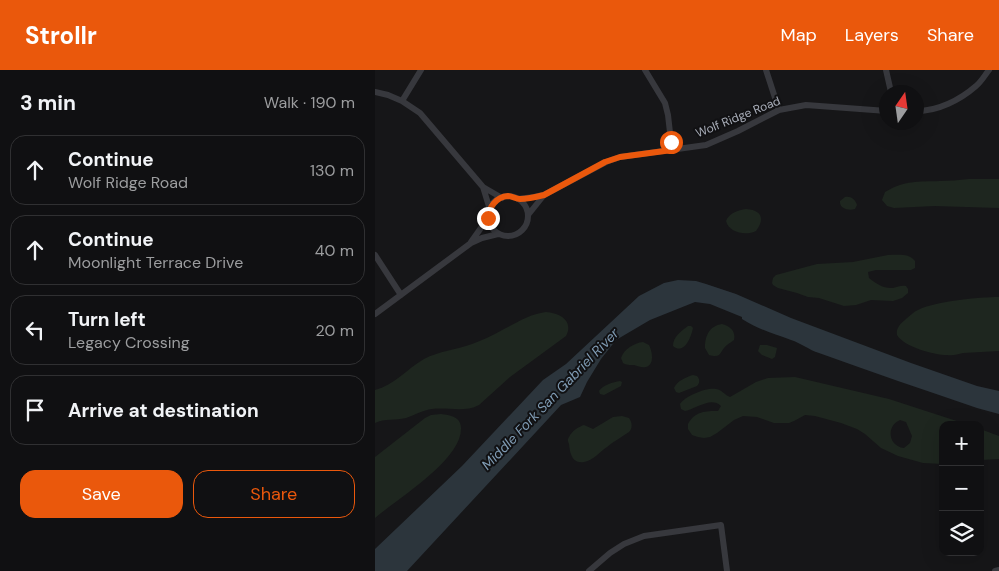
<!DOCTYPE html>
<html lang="en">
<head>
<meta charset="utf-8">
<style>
	:root { --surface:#101012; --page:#1e1e20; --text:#f1f3f6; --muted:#9c9d9f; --line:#303032; --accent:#ea580c }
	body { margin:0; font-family:"DM Sans",sans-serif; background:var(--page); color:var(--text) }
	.controls { position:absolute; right:15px; bottom:15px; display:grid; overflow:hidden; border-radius:10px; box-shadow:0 5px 20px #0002 }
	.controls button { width:45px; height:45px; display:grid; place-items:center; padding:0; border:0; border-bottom:1px solid var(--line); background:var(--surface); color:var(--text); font:25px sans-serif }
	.compass { position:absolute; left:504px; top:15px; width:45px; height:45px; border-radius:50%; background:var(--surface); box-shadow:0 5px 20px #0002; rotate:13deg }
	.stop { position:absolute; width:15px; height:15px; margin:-11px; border:4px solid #ea580c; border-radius:50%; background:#fff }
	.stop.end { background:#ea580c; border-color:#fff; box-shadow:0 1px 5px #0008 }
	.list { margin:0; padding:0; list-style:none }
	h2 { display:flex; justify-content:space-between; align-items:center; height:65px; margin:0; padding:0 20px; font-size:21px }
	h2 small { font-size:16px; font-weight:400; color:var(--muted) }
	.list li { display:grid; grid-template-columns:32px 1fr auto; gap:15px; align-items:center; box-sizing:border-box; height:70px; margin:0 10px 10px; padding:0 10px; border:1px solid var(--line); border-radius:15px }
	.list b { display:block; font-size:19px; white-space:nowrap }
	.list p { margin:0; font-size:16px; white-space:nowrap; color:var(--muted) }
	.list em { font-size:16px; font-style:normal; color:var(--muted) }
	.actions { display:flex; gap:10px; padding:15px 20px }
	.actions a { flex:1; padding:11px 0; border:1px solid var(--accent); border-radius:15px; text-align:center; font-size:18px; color:var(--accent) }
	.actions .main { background:var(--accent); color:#fff }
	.icon { flex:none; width:28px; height:28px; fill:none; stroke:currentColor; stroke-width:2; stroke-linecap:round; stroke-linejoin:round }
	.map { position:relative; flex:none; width:624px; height:501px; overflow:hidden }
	header { display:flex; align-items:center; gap:30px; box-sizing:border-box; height:70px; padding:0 25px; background:var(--accent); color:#fff }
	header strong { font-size:24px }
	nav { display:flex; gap:28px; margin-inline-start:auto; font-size:18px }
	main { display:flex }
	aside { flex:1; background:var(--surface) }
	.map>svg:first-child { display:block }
</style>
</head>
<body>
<header>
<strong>Strollr</strong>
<nav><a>Map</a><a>Layers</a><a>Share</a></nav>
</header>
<main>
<aside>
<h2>3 min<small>Walk · 190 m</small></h2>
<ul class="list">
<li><svg class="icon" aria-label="ahead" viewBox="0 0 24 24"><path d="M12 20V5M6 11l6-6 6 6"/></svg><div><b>Continue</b><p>Wolf Ridge Road</p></div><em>130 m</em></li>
<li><svg class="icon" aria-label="ahead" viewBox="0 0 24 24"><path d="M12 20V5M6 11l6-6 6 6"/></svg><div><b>Continue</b><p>Moonlight Terrace Drive</p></div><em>40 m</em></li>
<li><svg class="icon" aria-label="left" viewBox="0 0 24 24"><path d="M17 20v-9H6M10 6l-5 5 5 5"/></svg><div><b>Turn left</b><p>Legacy Crossing</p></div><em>20 m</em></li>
<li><svg class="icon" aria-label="arrive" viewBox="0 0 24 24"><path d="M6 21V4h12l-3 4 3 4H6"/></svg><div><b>Arrive at destination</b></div></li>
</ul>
<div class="actions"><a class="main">Save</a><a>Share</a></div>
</aside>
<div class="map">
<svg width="624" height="501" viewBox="0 0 624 501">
	<rect width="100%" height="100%" fill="#161618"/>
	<!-- green -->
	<path fill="#1e261f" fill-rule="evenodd" d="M594 109H624V138L559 136 519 138 512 136 507 130 510 122C531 110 542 112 565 111 575 111 584 110 594 109Z
		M470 127C476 126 480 129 482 135L480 139C474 141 464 139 465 131Z
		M371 139C387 140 390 149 381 161 371 166 354 163 351 151 354 143 363 140 371 139Z
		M513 185C523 185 534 183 540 191V198L536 200H501L493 202 494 208C500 213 509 219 518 218 523 217 526 215 531 216L533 219V223L527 228 518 231 496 230 481 235 469 236 444 228 433 227 422 223 403 218 398 215 397 213 398 208 401 205 442 194 478 192Z
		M624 227V281C612 282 600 282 588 283 583 284 578 286 572 285 559 285 529 277 522 265 521 258 525 254 531 249 535 246 538 242 543 240 561 231 604 227 624 227Z
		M171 242C185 243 199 251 191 266L135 307 104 335C89 343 73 337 57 339 48 340 40 345 31 348 20 351 10 348 0 353V320C19 315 32 299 49 289 64 281 81 280 97 274 108 270 119 265 129 259 143 252 155 244 171 242Z
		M347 254C355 256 361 261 359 270 357 272 354 273 352 275 344 281 348 289 334 285L330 278C330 266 334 256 347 254Z
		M313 256H316L318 258C316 268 309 285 298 276 298 267 306 261 313 256Z
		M268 272 274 275C277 281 280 294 271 297 267 298 263 296 259 295 254 295 252 295 248 293L246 288C249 279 259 273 268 272Z
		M385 275H392L402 278 400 287 397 289 387 285 383 281Z
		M318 305 322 306C325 309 325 313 322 316L304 323 301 322 299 318C302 311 311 307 318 305Z
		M420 307 514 329 594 355H568V394L548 393 523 386 506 378 490 364 482 359 466 353 440 346 430 345 419 351 414 353H399L382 347 368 346 359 350 342 363 335 367 329 368 323 367 317 365 313 359V354C320 341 331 341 343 341L346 336C336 326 321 339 310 341L306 339 305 334C310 326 332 317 341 319 348 320 349 325 355 327L381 312 393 308ZM525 350 531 352 537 366 535 373 529 378C513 376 511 356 525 350Z
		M245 311 247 312 246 316 229 325 225 324 224 321C228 315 238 312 245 311Z
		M66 344C75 345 86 347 86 358 87 390 23 428 0 448V387L50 348 56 345Z
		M247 346 254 348C257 352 258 358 254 362 247 367 239 371 232 377 224 382 219 390 209 392 197 394 195 383 194 374 193 371 192 370 194 367 197 361 203 357 209 355L218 359 238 347Z
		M605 359 624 366V389L605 390Z"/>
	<!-- water -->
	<path fill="#2c353c" d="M303 210 321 211 331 214 361 224 416 248 536 293 602 316 624 321V344L602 338C550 320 496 302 444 283 434 280 426 273 416 270 397 263 385 260 367 249V247L335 234 320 232 275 250 241 270 226 289 212 312 205 327 186 335 32 501H0V479L87 396 168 310 191 294 264 226 289 213Z"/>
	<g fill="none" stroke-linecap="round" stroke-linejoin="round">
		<!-- street -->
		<path stroke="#37383d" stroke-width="6" d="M270 0 290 33 293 45 297 80
			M391 0 404 40
			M511 0 516 22
			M0 22 13 25 27 31 45 43 108 117 115 140
			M27 31 46 0
			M542 41C563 41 585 30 601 16 606 12 610 5 614 0
			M108 117 127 128
			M113 146a20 20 0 1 1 40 0a20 20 0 1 1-40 0Z
			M143 129 159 127 168 125
			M153 145 169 125 231 92 245 87 331 75 363 61 404 40 431 35 512 41
			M96 172 113 148
			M0 185 26 225
			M0 244 96 173 107 168 123 164
			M214 501 235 483 249 474 269 466 346 455 352 501
			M620 501 624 500"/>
	</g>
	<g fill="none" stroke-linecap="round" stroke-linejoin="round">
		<!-- route -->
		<path stroke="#ea580c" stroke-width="6" d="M113 148C114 137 121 127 133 126 137 126 141 129 145 129 153 129 161 127 169 125L230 92 245 87 297 80 296 72"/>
	</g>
	<g text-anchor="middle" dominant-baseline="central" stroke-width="4" stroke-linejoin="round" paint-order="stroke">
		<!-- street labels -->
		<g font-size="12" fill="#a8adb8" stroke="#111113">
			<text transform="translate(363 47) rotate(-22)">Wolf Ridge Road</text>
		</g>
		<!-- water labels -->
		<g font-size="14" font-style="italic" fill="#7f9bb3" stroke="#111113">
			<text transform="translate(175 329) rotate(-46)">Middle Fork San Gabriel River</text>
		</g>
	</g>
</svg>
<div class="controls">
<button>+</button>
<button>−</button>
<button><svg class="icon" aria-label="layers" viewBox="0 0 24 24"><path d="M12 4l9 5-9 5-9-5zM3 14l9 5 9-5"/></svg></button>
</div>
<svg class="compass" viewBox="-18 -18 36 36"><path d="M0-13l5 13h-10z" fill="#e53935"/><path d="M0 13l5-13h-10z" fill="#9c9d9f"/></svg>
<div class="stop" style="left:296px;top:72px"></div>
<div class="stop end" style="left:113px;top:148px"></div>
</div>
</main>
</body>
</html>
